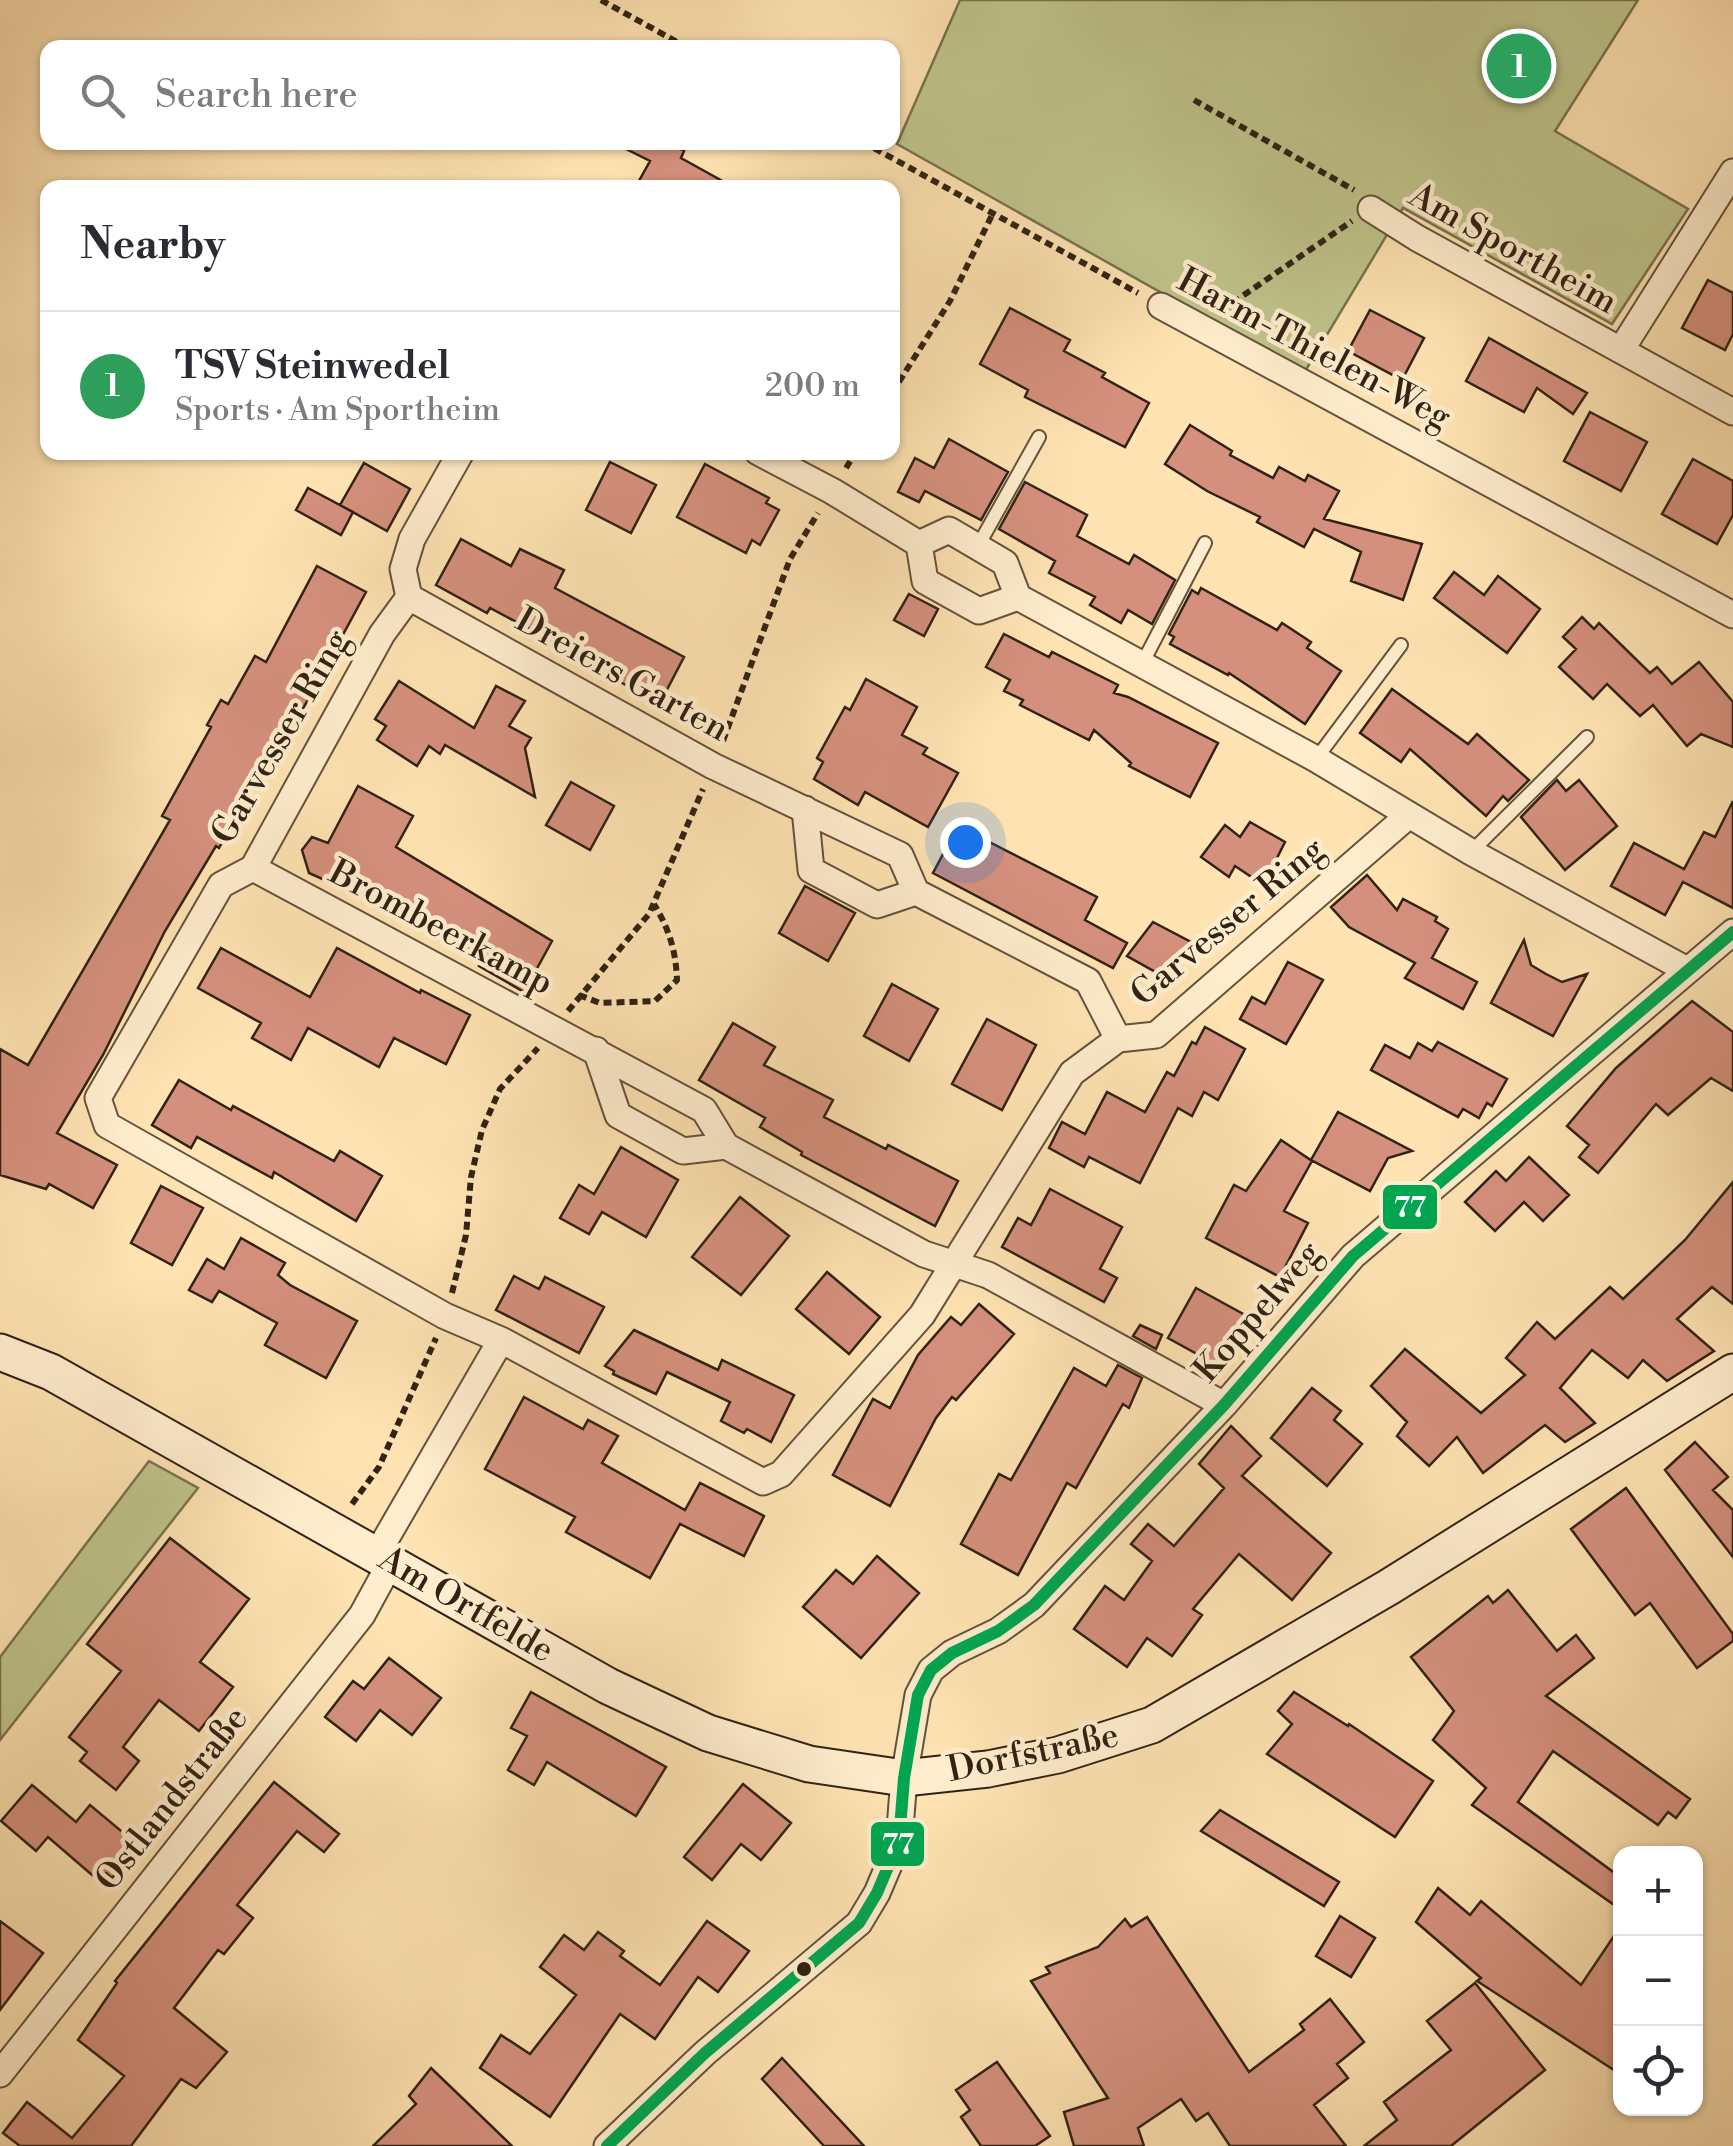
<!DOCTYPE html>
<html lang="en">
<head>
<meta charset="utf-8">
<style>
	:root { --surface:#fff; --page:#f2f2f3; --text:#2b2b33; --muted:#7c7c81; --line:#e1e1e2; --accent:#b45309 }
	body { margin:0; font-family:"Libre Bodoni",serif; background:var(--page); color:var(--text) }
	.controls { position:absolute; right:30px; bottom:30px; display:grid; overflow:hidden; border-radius:20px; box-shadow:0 2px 8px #0004 }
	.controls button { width:90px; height:90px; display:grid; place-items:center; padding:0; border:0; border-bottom:2px solid var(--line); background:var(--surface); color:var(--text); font:50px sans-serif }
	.you { position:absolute; left:965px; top:842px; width:35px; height:35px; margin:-25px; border:8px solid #fff; border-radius:50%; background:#1a73e8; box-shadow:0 0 0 15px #1a73e833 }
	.badge { display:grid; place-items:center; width:65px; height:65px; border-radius:50%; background:var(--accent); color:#fff; font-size:32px; font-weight:700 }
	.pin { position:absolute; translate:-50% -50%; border:5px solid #fff; box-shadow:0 2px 10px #0006 }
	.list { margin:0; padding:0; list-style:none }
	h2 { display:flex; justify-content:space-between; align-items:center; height:130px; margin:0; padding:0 40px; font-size:42px }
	h2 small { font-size:32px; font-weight:400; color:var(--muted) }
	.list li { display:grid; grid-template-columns:65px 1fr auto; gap:30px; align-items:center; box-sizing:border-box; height:150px; padding:0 40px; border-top:2px solid var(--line) }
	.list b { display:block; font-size:38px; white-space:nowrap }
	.list p { margin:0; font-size:32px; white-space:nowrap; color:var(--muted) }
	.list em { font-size:32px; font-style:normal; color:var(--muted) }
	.icon { flex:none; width:55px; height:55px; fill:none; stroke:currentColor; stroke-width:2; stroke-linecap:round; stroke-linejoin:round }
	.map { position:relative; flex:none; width:1733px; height:2146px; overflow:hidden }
	.search { position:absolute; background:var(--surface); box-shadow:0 2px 8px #0004; left:40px; top:40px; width:860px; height:110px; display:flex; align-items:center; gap:25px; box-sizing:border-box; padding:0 35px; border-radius:20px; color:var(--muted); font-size:38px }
	.panel { position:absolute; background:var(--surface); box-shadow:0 2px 8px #0004; left:40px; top:180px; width:860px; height:280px; border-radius:20px }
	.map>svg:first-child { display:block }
</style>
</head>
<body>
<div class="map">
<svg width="1733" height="2146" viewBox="0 0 1733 2146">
	<rect width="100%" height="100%" fill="#ffe3b2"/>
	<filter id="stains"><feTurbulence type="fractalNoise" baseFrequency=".002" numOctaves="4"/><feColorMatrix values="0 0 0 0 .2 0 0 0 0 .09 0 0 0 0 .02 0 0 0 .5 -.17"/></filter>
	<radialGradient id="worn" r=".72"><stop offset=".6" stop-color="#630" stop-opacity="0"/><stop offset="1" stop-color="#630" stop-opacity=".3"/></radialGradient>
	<!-- green -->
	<path fill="#c0c48c" stroke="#787350" stroke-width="2.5" d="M960 0H1638L1555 131 1688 209 1612 324 1403 208 1304 373 897 144Z
		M149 1461 198 1488 0 1740V1657Z"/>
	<!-- building -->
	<path fill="#d5907d" stroke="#302214" stroke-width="2.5" d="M612 142H669L684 151 681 158 735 188H635L650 161Z
		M1708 280 1733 293V334L1725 350 1682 328Z
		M1010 308 1070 340 1064 351 1105 373 1102 377 1149 403 1125 447 1025 397 1028 390 980 364Z
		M1370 310 1424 338 1402 380 1348 351Z
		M1489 338 1587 393 1573 414 1537 388 1524 412 1466 381Z
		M1590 412 1647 442 1621 491 1564 461Z
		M1190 425 1232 451 1230 455 1273 478 1279 467 1305 481 1308 475 1339 491 1324 519 1422 544 1403 600 1351 581 1361 552 1314 529 1304 547 1257 522 1260 517 1207 491 1165 464Z
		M949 439 1008 472 981 520 925 491 919 502 898 492 915 458 934 468Z
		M1693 459 1733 481V515L1717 544 1662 514Z
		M610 462 656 485 631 533 586 510Z
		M364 463 410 489 387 531 340 505Z
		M705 464 769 498 766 503 779 510 760 545 752 540 746 553 677 517Z
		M1025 482 1087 515 1077 536 1129 564 1134 555 1175 580 1152 624 1128 610 1121 623 1090 605 1095 597 1049 573 1055 561 999 529Z
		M308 488 353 512 341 535 296 510Z
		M461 539 511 566 520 549 564 570 555 588 684 657 660 703 607 675 609 671 490 608 487 613 436 585Z
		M317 566 366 592 286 740 280 737 219 848 216 846 165 931 103 1055 57 1133 117 1165 93 1208 49 1184 46 1189 0 1175V1049L28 1065 170 820 162 816 211 727 207 725 221 700 228 704 255 656 266 662Z
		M1454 572 1484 595 1498 576 1540 609 1507 653 1434 598Z
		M1201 588 1277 630 1282 623 1311 642 1307 648 1341 671 1305 724 1229 673 1228 675 1170 644 1174 637 1169 634 1192 590 1198 594Z
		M909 594 938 609 924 636 894 620Z
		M1582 617 1594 629 1599 623 1650 673 1657 667 1672 684 1699 662 1733 702V747L1701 734 1687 746 1653 705 1640 716 1607 684 1593 699 1559 667 1576 649 1563 637Z
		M1004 634 1049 657 1052 652 1118 685 1114 693 1128 697 1218 743 1190 797 1129 766 1131 763 1094 730 1089 740 1020 705 1023 700 1004 691 1010 680 986 667Z
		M866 679 917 707 902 735 927 748 923 754 958 773 928 827 865 792 858 805 814 779 823 762 817 758 845 707 850 710Z
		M399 681 474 728 496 686 525 701 509 726 531 738 525 748 535 797 445 745 440 754 429 746 417 766 377 740 386 726 375 719Z
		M1392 689 1468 744 1477 734 1529 780 1508 801 1503 796 1486 816 1410 749 1401 762 1360 733Z
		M1557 780 1566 791 1579 780 1617 826 1565 870 1521 817Z
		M571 782 614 806 590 850 546 825Z
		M358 786 413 816 396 847 552 941 524 992 479 966 483 958 401 912 406 902 349 874 340 887 309 873 302 850 312 837 328 843Z
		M1733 801V908L1683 882 1665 915 1611 886 1634 843 1684 869 1704 832 1715 837Z
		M1250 822 1285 842 1276 860 1291 869 1274 892 1235 866 1229 877 1201 857 1225 825 1240 837Z
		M958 826 1097 897 1085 920 1127 943 1113 968 933 873Z
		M1367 875 1397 910 1403 899 1437 917 1435 921 1448 929 1432 958 1477 982 1463 1009 1405 978 1415 963 1349 927 1331 907Z
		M805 886 855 913 828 961 779 933Z
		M1153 922 1191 942 1170 980 1127 956Z
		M1524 940 1531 965 1546 974 1562 982 1587 974 1553 1036 1491 1003Z
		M221 948 310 997 337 948 420 993 421 990 470 1015 446 1064 394 1038 379 1067 308 1028 291 1060 252 1038 261 1023 198 988Z
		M1288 962 1323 980 1286 1044 1240 1019 1252 997 1265 1004Z
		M892 984 938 1009 909 1061 864 1036Z
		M1692 1001 1733 1032V1091L1711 1078 1668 1115 1656 1104 1598 1173 1579 1157 1589 1145 1567 1126 1616 1068Z
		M987 1019 1036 1045 1002 1110 952 1084Z
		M733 1023 775 1047 764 1065 833 1100 824 1117 886 1149 888 1145 958 1181 935 1226 801 1155 802 1152 760 1127 765 1118 699 1080Z
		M1205 1027 1245 1049 1218 1100 1204 1092 1192 1116 1178 1108 1140 1183 1089 1157 1084 1167 1049 1148 1062 1122 1085 1134 1107 1092 1145 1112 1167 1072 1174 1076 1192 1042 1196 1044Z
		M1438 1042 1507 1079 1492 1106 1487 1103 1479 1118 1463 1109 1458 1117 1371 1070 1385 1045 1410 1058 1418 1043 1432 1051Z
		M179 1080 231 1110 233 1106 334 1161 340 1151 382 1176 356 1221 274 1172 272 1178 197 1137 191 1148 152 1125Z
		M1338 1112 1412 1151 1388 1158 1370 1191 1311 1160Z
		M1281 1140 1312 1161 1284 1211 1308 1223 1280 1277 1206 1238 1234 1185 1246 1191Z
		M621 1147 678 1180 646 1237 602 1212 589 1234 560 1218 579 1185 594 1194Z
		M1529 1157 1569 1195 1543 1221 1524 1202 1495 1231 1465 1202 1496 1171 1506 1181Z
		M1733 1182V1304L1712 1287 1677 1319 1714 1351 1667 1381 1643 1360 1628 1378 1592 1350 1560 1388 1595 1423 1565 1442 1545 1425 1483 1473 1457 1437 1429 1466 1397 1436 1407 1422 1371 1386 1405 1349 1481 1413 1525 1375 1506 1358 1537 1322 1555 1339 1610 1287 1623 1299 1685 1240Z
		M161 1186 203 1208 172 1265 131 1243Z
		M1050 1189 1122 1227 1100 1269 1117 1278 1104 1302 1002 1247 1018 1218 1031 1225Z
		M740 1197 789 1236 741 1295 692 1257Z
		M241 1238 285 1263 278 1275 290 1285 357 1321 326 1378 265 1345 277 1323 219 1291 212 1302 189 1290 207 1259 224 1269Z
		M827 1272 880 1317 849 1354 796 1309Z
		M514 1276 539 1289 545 1277 604 1307 579 1353 496 1310Z
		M1196 1288 1245 1315 1217 1365 1168 1338Z
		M979 1304 1014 1334 956 1400 952 1397 936 1418 890 1506 833 1475 873 1399 890 1408 918 1355 951 1317 961 1325Z
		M1140 1325 1162 1335 1156 1349 1133 1336Z
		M634 1330 718 1370 722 1360 794 1395 771 1442 747 1429 744 1433 721 1421 730 1402 667 1372 656 1394 613 1374 614 1371 605 1366Z
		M1118 1365 1142 1378 1129 1408 1123 1404 1076 1488 1067 1483 1018 1575 961 1544 999 1474 1011 1480 1074 1368 1106 1386Z
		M1312 1388 1341 1411 1334 1420 1362 1444 1327 1486 1271 1438Z
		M524 1397 583 1429 588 1420 618 1436 602 1463 685 1510 700 1483 764 1516 744 1556 680 1524 650 1578 566 1532 575 1517 485 1469Z
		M1231 1426 1261 1456 1242 1476 1331 1553 1292 1600 1239 1554 1193 1609 1202 1615 1172 1656 1147 1638 1127 1667 1074 1629 1105 1586 1124 1600 1152 1561 1131 1544 1148 1524 1174 1546 1224 1488 1199 1464Z
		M1695 1442 1728 1477 1713 1490 1733 1510V1557L1665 1470Z
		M1626 1488 1733 1634V1641L1697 1668 1650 1603 1635 1615 1571 1529Z
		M170 1538 249 1599 200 1662 233 1687 199 1731 159 1700 123 1747 139 1761 116 1790 80 1761 87 1752 69 1737 121 1671 87 1644Z
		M877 1556 919 1593 861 1658 803 1607 836 1570 853 1584Z
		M1508 1590 1557 1651 1576 1635 1594 1658 1546 1696 1690 1799 1676 1818 1668 1812 1658 1825 1553 1751 1518 1802 1620 1877V1909L1472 1805 1486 1788 1433 1740 1454 1711 1411 1657 1488 1596 1493 1603Z
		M389 1658 441 1698 412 1735 380 1710 356 1741 325 1717 353 1681 364 1689Z
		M531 1692 666 1767 636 1816 547 1762 534 1785 508 1770 527 1736 511 1728Z
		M1294 1692 1348 1726 1349 1724 1433 1781 1395 1837 1267 1754 1292 1724 1278 1711Z
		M274 1782 339 1834 324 1852 297 1831 237 1905 253 1918 224 1954 218 1950 174 2008 227 2052 196 2088 181 2079 131 2146H20L3 2133 27 2102 72 2138 124 2076 78 2040 117 1983 115 1981Z
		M743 1784 791 1823 761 1860 741 1844 712 1880 684 1857Z
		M32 1785 76 1822 90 1805 132 1840 122 1851 129 1857 112 1878 106 1873 99 1881 48 1837 36 1851 1 1821Z
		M1220 1810 1339 1882 1324 1906 1201 1831Z
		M1438 1888 1470 1915 1481 1901 1581 1985 1620 1927V2074L1477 1981 1481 1978 1416 1922Z
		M1340 1916 1375 1938 1351 1977 1316 1956Z
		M1147 1917 1249 2072 1304 2030 1300 2024 1330 1999 1364 2042 1337 2064 1348 2078 1314 2105 1346 2146H1230L1208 2113 1196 2121 1181 2099 1138 2128 1144 2146H1074L1064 2112 1108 2098 1031 1981 1050 1973 1046 1967 1098 1947 1125 1919 1131 1927Z
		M0 1921 43 1953 0 2010Z
		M707 1921 749 1951 718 1992 698 1977 655 2039 620 2014 550 2117 480 2068 501 2035 530 2054 576 1995 540 1967 564 1935 584 1950 598 1932 624 1951 620 1956 660 1985Z
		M1475 1983 1545 2070 1451 2146H1364L1397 2120 1384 2102 1451 2050 1427 2021Z
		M782 2058 864 2146H824L762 2079Z
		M997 2062 1050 2136 1035 2146H981L961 2117 970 2110 956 2090Z
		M431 2068 456 2092 512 2146H373L416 2104 409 2096Z"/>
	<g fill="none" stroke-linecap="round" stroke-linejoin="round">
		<defs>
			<path id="lane" d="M978 546 1039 437
				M1141 666 1205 543
				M1316 759 1401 645
				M1471 852 1587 737"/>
			<path id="street" d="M1371 209 1417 238 1733 412
				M1161 306 1733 615
				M1621 350 1733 172
				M461 452 412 539 403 569 409 597 382 634 253 868 221 885 98 1098 107 1125 445 1316 501 1340 763 1482 781 1474 922 1315 1072 1073 1118 1039 1156 1035 1409 815
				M758 452 832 491 919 544 949 530 1005 563 1018 597 1316 759 1471 852 1687 970
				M919 544 925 581 979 611 1018 597
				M409 597 713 766 900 855 916 892 1088 981 1118 1039
				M805 809 811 870 877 905 916 892
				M253 868 704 1110 726 1146 924 1254 988 1275 1224 1405
				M596 1050 618 1115 683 1151 726 1146
				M377 1554 501 1340
				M0 2074 362 1615 391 1562
				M607 2146 705 2053 859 1923 877 1893 899 1841 904 1778 918 1695 931 1670 952 1653 998 1631 1034 1605 1224 1405 1353 1256 1733 932"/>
			<path id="secondary" d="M0 1352 51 1372 608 1686 708 1733 809 1764 904 1778 988 1769 1058 1755 1152 1725 1389 1587 1733 1372"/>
		</defs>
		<!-- lane casing -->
		<use href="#lane" stroke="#64523c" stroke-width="16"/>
		<!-- street casing -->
		<use href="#street" stroke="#64523c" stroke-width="29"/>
		<!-- secondary casing -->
		<use href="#secondary" stroke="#302214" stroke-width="39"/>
		<!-- path -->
		<path stroke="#302214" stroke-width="6" stroke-dasharray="8 5" stroke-linecap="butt" d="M601 0 688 48
			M1194 100 1354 190
			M863 142 1138 293
			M1222 310 1352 221
			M892 393 950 301 993 213
			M846 468 856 452
			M723 741 790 559 818 513
			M579 995 600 1003 655 1001 677 980C676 951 669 929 654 904
			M568 1011 649 914 703 789
			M452 1293 466 1235 471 1177 482 1130 500 1089 538 1048
			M352 1504 379 1467 436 1338"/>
		<!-- lane -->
		<use href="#lane" stroke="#ffedcd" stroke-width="12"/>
		<!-- street -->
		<use href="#street" stroke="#ffedcd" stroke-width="25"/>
		<!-- secondary -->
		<use href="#secondary" stroke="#ffedcd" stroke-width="35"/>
		<defs>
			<path id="bus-1" d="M607 2146 705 2053 859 1923 877 1893 899 1841 904 1778 918 1695 931 1670 952 1653 998 1631 1034 1605 1224 1405 1353 1256 1733 932"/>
		</defs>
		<!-- bus-1 casing -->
		<use href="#bus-1" stroke="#ffedcd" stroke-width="20"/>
		<!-- bus-1 -->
		<use href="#bus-1" stroke="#00a651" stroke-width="12"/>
	</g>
	<!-- markers -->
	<circle fill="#302214" stroke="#ffedcd" stroke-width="4" cx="804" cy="1969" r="9"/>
	<g text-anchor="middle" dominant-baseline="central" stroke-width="9" stroke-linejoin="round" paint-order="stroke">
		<!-- street labels -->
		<g font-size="35" fill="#302214" stroke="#ffedcd">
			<text transform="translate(1513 249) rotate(29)">Am Sportheim</text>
			<text transform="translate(1314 349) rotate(28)">Harm-Thielen-Weg</text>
			<text transform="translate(622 675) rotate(29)">Dreiers Garten</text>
			<text transform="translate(281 737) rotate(-60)">Garvesser Ring</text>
			<text transform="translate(1228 922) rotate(-40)">Garvesser Ring</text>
			<text transform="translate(441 928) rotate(28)">Brombeerkamp</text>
			<text transform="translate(1258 1312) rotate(-49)">Koppelweg</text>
			<text transform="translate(466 1605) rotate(30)">Am Ortfelde</text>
			<text transform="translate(1033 1753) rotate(-12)">Dorfstraße</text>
			<text transform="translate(172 1799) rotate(-52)">Ostlandstraße</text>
		</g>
	</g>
	<g stroke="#ffedcd" stroke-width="4">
		<rect x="1381" y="1183" width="58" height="48" rx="10" fill="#00a651"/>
		<rect x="869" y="1820" width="57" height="48" rx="10" fill="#00a651"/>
	</g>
	<g font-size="28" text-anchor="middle" font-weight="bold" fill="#fff">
		<text x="1410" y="1217">77</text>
		<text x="898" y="1854">77</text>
	</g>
	<rect width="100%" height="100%" filter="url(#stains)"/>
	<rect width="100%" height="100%" fill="url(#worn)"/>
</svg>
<div class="controls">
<button>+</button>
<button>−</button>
<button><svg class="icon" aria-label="locate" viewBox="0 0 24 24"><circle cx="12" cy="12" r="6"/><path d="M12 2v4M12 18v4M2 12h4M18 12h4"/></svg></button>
</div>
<div class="you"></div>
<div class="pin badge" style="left:1519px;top:66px;background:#2e9e5b">1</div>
<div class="search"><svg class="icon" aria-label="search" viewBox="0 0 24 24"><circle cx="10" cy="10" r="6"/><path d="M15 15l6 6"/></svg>Search here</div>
<section class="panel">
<h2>Nearby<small></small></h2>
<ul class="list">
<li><span class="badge" style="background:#2e9e5b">1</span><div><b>TSV Steinwedel</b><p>Sports · Am Sportheim</p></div><em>200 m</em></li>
</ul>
</section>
</div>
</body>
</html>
